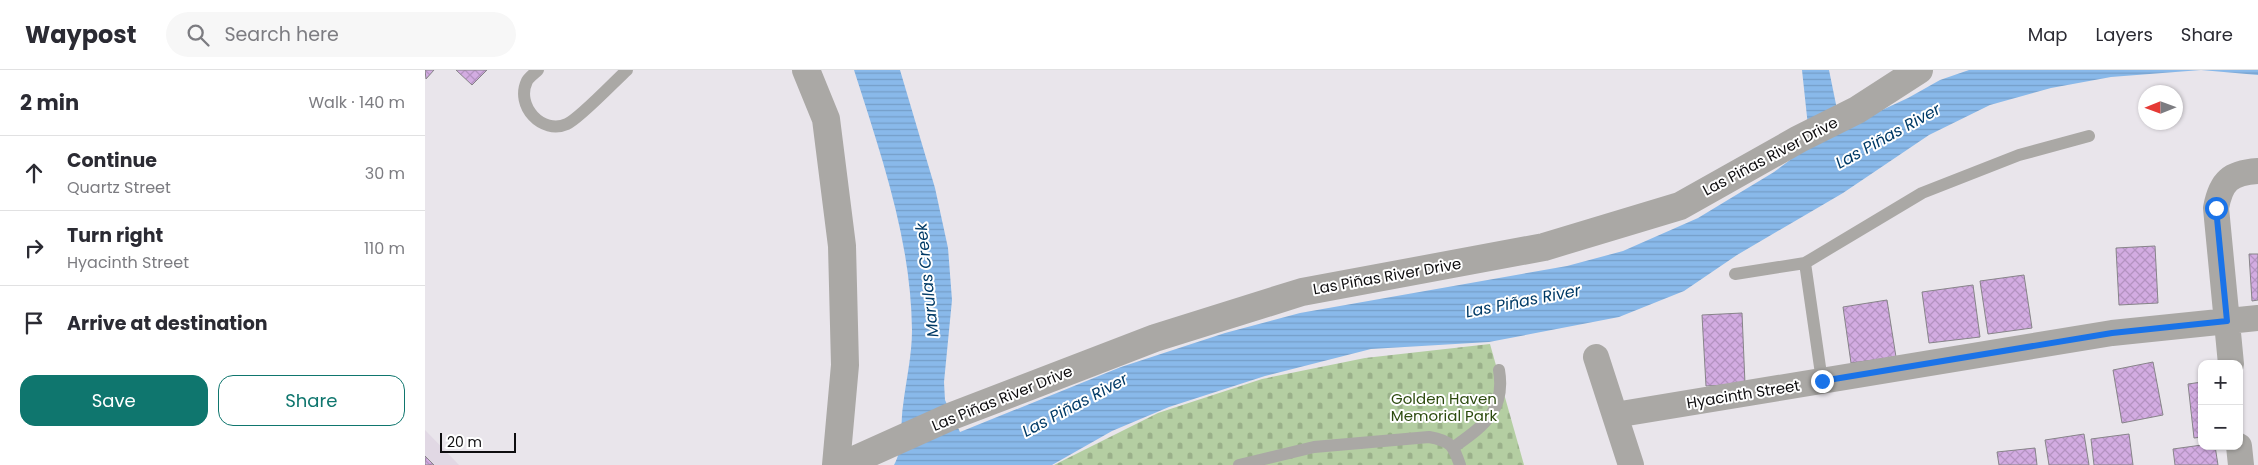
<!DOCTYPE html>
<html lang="en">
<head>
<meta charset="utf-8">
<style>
	:root { --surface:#fff; --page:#f7f7f7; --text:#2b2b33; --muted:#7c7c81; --line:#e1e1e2; --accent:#0f766e }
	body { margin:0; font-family:Poppins,sans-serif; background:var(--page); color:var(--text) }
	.controls { position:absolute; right:15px; bottom:15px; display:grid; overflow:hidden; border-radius:10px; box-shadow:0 1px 4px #0004 }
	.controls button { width:45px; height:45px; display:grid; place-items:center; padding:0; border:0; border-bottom:1px solid var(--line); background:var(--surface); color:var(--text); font:25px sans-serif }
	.compass { position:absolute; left:1713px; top:15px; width:45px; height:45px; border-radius:50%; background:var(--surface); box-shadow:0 1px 4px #0004; rotate:269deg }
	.scale { position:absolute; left:15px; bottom:12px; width:76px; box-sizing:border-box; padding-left:5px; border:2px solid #0e0d0f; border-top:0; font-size:14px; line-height:18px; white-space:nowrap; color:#0e0d0f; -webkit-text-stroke:4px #fff; paint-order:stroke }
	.stop { position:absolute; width:15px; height:15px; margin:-11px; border:4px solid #1a73e8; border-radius:50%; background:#fff }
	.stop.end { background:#1a73e8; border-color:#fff; box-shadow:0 1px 5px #0008 }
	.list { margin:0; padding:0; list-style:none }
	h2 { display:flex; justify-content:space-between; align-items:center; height:65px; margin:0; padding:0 20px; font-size:21px }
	h2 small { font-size:16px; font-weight:400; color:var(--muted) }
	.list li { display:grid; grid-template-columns:32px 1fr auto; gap:15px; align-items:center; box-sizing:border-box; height:75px; padding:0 20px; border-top:1px solid var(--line) }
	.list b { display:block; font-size:19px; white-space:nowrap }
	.list p { margin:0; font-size:16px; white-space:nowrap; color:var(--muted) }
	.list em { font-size:16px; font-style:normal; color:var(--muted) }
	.actions { display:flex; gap:10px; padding:15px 20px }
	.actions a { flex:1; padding:11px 0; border:1px solid var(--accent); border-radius:15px; text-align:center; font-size:18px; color:var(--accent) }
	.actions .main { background:var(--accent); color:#fff }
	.icon { flex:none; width:28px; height:28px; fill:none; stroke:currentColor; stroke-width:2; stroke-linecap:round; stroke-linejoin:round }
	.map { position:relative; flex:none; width:1833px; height:395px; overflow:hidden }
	header { display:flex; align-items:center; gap:30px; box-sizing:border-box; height:70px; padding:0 25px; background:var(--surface); border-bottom:1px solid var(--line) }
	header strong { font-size:24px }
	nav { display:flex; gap:28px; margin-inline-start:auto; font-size:18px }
	.search { width:350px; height:45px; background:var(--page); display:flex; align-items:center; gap:12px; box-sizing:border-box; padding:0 18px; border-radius:28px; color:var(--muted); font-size:19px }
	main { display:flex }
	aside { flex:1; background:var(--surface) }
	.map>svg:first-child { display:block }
</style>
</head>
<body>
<header>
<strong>Waypost</strong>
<div class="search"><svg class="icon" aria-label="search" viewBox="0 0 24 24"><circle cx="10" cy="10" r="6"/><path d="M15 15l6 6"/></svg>Search here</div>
<nav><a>Map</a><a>Layers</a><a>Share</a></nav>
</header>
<main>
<aside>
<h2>2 min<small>Walk · 140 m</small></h2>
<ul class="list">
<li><svg class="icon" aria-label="ahead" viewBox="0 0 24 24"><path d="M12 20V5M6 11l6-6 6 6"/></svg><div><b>Continue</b><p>Quartz Street</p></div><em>30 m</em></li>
<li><svg class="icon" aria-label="right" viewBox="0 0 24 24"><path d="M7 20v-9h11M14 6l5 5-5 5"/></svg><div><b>Turn right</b><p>Hyacinth Street</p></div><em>110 m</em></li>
<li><svg class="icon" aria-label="arrive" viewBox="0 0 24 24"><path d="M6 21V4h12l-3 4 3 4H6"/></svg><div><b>Arrive at destination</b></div></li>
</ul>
<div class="actions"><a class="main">Save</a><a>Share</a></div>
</aside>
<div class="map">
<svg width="1833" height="395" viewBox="0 0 1833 395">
	<defs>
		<pattern id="cemetery-stones" width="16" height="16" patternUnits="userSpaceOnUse" patternTransform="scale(1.25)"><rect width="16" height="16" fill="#b4cea2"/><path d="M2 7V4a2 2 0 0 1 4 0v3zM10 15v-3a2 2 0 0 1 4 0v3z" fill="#9ab08a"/></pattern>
		<pattern id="water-rules" width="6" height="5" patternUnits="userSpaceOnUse" patternTransform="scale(1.25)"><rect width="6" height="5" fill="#89b9ea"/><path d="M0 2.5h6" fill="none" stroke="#759ec8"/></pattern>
		<pattern id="building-cross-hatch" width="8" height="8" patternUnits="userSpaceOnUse" patternTransform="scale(1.25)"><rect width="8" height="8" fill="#d3ace2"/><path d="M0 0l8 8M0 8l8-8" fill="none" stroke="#b493c1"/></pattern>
	</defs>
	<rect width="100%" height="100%" fill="#e9e5eb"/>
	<!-- built -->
	<path fill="#e1d8e4" d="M0 360 34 395H0Z"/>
	<!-- cemetery -->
	<path fill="url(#cemetery-stones)" d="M1065 274 1099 395H629L733 343 837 309 940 288Z"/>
	<!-- water -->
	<path fill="url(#water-rules)" d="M429 0H475L510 118 523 178 527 230 519 312 520 330 535 362 696 297 800 263 875 243 1142 196 1198 181 1273 148 1349 102 1385 75 1377 0H1404L1416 59 1483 28 1515 10 1544 0H1833V5L1776 0 1686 7 1626 18 1565 35 1504 65 1418 123 1312 185 1259 221 1194 247 1064 272 946 279 840 306 744 337 687 361 627 395H469C479 378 475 355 478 336 481 311 487 285 487 260 486 169 456 85 429 0Z"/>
	<!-- building -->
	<path fill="url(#building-cross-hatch)" stroke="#878489" d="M0 0H9L1 9Z
		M31 0H62L47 15Z
		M1730 176 1733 233 1694 235 1691 178Z
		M1824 184H1833V230L1827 231Z
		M1599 205 1607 258 1563 264 1555 211Z
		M1548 215 1555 267 1504 273 1497 222Z
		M1462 230 1471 287 1426 293 1418 237Z
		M1317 243 1320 314 1281 316 1277 245Z
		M1728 292 1738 345 1697 353 1688 300Z
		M1777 312V367L1769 368 1763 314Z
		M1659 364 1664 395H1624L1620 370Z
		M1704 364 1708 395H1669L1666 369Z
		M1777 375 1790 376 1793 395H1750L1748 379Z
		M1610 378 1612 395H1574L1572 382Z
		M0 386 9 395H0Z"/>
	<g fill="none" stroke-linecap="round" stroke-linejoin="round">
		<!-- service -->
		<path stroke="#aaa8a5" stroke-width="12" d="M113 0C110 3 104 7 102 11 90 36 117 65 142 54 154 49 190 11 202 0
			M1380 193 1397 311
			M1310 204 1380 193 1497 123 1594 85 1664 66
			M1029 377C1058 356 1081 341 1074 300
			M814 395 889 377 1004 367C1026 371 1028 375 1035 395"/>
		<!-- minor -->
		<path stroke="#aaa8a5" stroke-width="26" d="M1171 287 1206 395
			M1806 294 1791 138C1796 111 1805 103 1833 101
			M1190 345 1687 263 1833 248
			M1814 376 1816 395"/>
		<!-- tertiary -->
		<path stroke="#aaa8a5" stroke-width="28" d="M381 0 401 49 417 176 420 295 411 395
			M418 395 527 346 730 268 877 222 1119 177 1255 136 1374 69 1432 40 1494 0"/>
	</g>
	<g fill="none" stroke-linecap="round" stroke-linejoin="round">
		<!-- route -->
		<path stroke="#1a73e8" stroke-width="6" d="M1397 311 1687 263 1802 251 1791 138"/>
	</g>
	<g text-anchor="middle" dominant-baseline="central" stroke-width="4" stroke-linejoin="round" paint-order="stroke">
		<!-- street labels -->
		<g font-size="15" fill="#0e0d0f" stroke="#fff">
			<text transform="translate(1345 86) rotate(-28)">Las Piñas River Drive</text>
			<text transform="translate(962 206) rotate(-10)">Las Piñas River Drive</text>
			<text transform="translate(1318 324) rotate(-9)">Hyacinth Street</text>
			<text transform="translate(577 328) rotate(-22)">Las Piñas River Drive</text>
		</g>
		<!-- park labels -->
		<g font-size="15" fill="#2d4b0f" stroke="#fff">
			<text x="1019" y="328">Golden Haven<tspan x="1019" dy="17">Memorial Park</tspan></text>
		</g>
		<!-- water labels -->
		<g font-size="16" font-style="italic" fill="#003a66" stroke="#fff">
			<text transform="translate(1463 66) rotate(-29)">Las Piñas River</text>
			<text transform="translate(502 210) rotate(-96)">Marulas Creek</text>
			<text transform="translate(1098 231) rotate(-11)">Las Piñas River</text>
			<text transform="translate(650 335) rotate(-28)">Las Piñas River</text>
		</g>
	</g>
</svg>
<div class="controls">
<button>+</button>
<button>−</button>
</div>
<svg class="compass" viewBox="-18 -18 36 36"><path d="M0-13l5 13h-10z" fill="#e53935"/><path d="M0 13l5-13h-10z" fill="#7c7c81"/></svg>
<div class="scale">20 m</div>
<div class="stop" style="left:1791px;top:138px"></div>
<div class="stop end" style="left:1397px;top:311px"></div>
</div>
</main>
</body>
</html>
